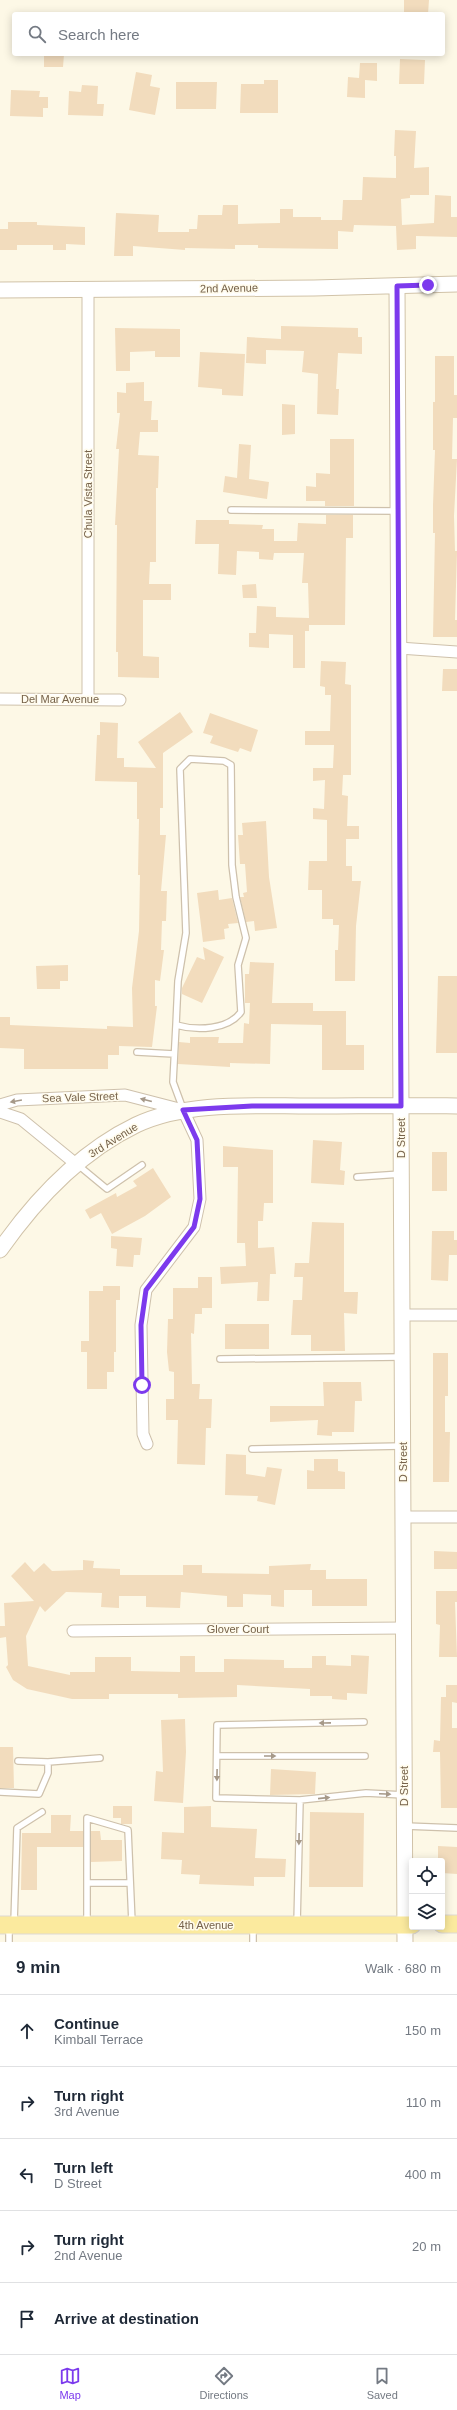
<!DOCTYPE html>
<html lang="en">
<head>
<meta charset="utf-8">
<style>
	:root { --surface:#fff; --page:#f2f2f3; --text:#1f2937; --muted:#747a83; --line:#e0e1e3; --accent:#7c3aed }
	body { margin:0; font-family:Helvetica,sans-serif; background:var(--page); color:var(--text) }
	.controls { position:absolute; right:12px; bottom:12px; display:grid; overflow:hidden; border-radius:4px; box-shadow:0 2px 10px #0003 }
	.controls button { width:36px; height:36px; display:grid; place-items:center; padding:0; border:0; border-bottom:1px solid var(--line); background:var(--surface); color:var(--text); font:20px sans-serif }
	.stop { position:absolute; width:12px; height:12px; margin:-9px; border:3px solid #7c3aed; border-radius:50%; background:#fff }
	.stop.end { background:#7c3aed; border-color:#fff; box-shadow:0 1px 4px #0008 }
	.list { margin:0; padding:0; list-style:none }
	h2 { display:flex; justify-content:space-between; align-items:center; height:52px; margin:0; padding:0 16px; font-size:17px }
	h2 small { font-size:13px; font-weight:400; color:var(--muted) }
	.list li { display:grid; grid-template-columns:26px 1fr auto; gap:12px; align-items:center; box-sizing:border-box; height:72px; padding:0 16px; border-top:1px solid var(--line) }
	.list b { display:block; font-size:15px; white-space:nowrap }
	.list p { margin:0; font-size:13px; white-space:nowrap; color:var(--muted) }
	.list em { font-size:13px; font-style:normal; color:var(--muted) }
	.icon { flex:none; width:22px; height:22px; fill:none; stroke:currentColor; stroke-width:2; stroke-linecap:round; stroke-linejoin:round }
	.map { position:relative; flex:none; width:457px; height:1942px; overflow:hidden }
	.search { position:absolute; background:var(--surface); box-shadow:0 2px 10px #0003; left:12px; right:12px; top:12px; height:44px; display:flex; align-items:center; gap:10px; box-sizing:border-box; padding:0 14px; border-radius:4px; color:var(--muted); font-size:15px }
	.sheet { height:412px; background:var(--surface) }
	nav { display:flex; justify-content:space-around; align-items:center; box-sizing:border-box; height:56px; border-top:1px solid var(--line); background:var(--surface); font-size:11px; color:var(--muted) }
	nav a { display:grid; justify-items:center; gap:2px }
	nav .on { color:var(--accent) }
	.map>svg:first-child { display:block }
</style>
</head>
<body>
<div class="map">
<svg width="457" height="1942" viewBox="0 0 457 1942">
	<rect width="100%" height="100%" fill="#fdf8e6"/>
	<!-- building -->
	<path fill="#f2dcbd" d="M404 0H429L428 14H404Z
		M44 54H64L63 67H44Z
		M400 59 425 60 424 84H399Z
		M360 63H377V81L365 80V98L347 97 348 77 359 78Z
		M136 72 152 75 150 86 160 88 155 115 129 110Z
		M264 80H278V113H240L241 84H264Z
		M176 82H217L216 109H176Z
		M82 85 98 86 97 104H104L103 116 68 115 69 91 81 92Z
		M11 90 40 91 39 97H48V108H43V117L10 116Z
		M395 130 416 131 414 168 429 167V195H410V198L401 199 402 225 434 223 435 195 451 196V217H457V237L416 236V249L397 250 396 226 354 225 353 232 338 231V249L258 248V245H235V249L185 248V250L133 246V256H114L116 213 159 215 158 232H189V229H197L198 215H222L223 205H238V224L280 223V209H293V217H321V220H342L343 200H362L363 177 396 178V156H394Z
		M8 222H37V225L85 227V245L66 244V250H53V245H17V250H0V229H8Z
		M281 326 358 328V337H362V354L338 353 336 389H339L338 415 317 414 318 374 302 372 304 351 266 350V364L246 363 247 337 281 339Z
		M115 328 180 329V357H155V351L130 352V371H116Z
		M200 352 245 354 243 396 222 395V389L198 387Z
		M435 356H454V395H457V418H453L452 459H457L454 516 455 551H457L455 620H457V637H433L435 533H433V505L435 450H433V402H435Z
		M144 382V401H152L151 420H158V432H140L138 455 159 456 158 488H156V562H150L149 584H171V600H143V656L159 657V678L118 677V652H116L117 525H115L119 449H116L120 413H117V392L126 393V383Z
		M282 404 295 405V434L282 435Z
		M330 439H354V506H325V501H306V486L316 487V473L330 474Z
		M239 444 251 445 249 479 269 482 267 499 223 492 225 476 237 478Z
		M326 515H353V538H346L345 625H309V631H305V668H293V635L269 634V648L249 647V633H256L257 606 276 607V617L309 618 308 583H302L304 553H274L273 560 259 559V552L237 551 236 575 218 574 219 544H195L196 520H229V524L263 525 262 529H274V541H297L298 523 326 524Z
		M256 584 257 598H243L242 585Z
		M321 661 346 662 345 684 351 685V775H343L342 795 348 796 347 826H359V839H346V866H352V881H361L356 926 355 981H335V950H338L339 925H333V919H322V890H308L309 861H327V820L313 819V808L324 809 325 780 313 781V768H333L334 745H305V731H330L331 695H325V687L320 686Z
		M443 669H457V691H442Z
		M180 712 193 732 163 753V808H160V835H166L161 891H167L166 921H162L161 950H164L160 981 155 980V1006H157L152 1047 119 1046V1055H108V1069H24V1049L0 1048V1017H10V1025L107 1029V1026L133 1027 132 988 139 931 140 875H138L139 819H137V782L95 781 97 735H100V722L118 723 117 758H124V767L156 768 138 742Z
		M210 713 258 730 251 752 240 748 238 752 210 743 213 736 203 733Z
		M266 821 269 877 277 928 255 931 254 921 246 922 240 897H244L243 893 247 892 245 864H240L238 835H243L242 823Z
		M218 890 219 900 232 898 238 923 228 924 229 928 224 929 225 939 203 942 197 893Z
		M203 947 224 957 202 1003 182 994V988L197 957 205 960Z
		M250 962 274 963 272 1003H313V1011H346V1045H364V1070H322V1025L271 1024 270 1064 230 1063V1067L178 1064 179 1042 190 1043V1037H219L218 1043H243L244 1023 249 1024 250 1003H245V974H249Z
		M68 965V981H60V989H37L36 966Z
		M438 976H457V1053H436Z
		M313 1140 342 1142 340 1170 345 1171 344 1185 311 1183Z
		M223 1146 273 1150V1203H264L263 1221H258V1248L274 1247 276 1274H270L269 1301H257L258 1282 221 1284 220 1267 246 1266 245 1243H237L238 1167H223Z
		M432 1152H447V1191H432Z
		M153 1168 171 1197 145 1216 112 1234 101 1213 90 1219 85 1210 116 1193 117 1197 137 1186 133 1181Z
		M312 1222 344 1223V1292H358L357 1314 344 1313 345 1351H311V1335H291L293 1300H302L303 1277H294L295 1263H309Z
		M432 1231H454V1240H457V1255H449L448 1281 431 1280Z
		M111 1236 142 1238 140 1255H134L133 1267 116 1266 117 1249 111 1248Z
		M198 1277H212V1308H202V1314H195L194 1334 191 1333 192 1384H200L199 1399H212L211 1428H206L205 1465 177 1464 178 1420H166V1399H174V1372L169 1371 167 1352 168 1319H173V1288H198Z
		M103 1286H120V1300H116V1352H114V1372H107V1389H87V1352H81V1341H89V1291H103Z
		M225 1324H269V1349H225Z
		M433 1353H448V1396H445V1432H450L449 1482H433Z
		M323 1382H361L362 1401H355L354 1432H332V1436L317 1435 318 1420 270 1422V1406H324Z
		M226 1454 246 1455V1474L265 1477 267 1467 282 1469 275 1505 257 1501 258 1496 225 1495Z
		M314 1459H338V1471L345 1472V1489H307V1470L314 1471Z
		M434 1551 457 1552V1569H434Z
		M83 1560 94 1561 93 1568 120 1569V1575H183V1565H202V1573L269 1574V1566L311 1564 310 1570H326V1579H367V1606H312V1590H284V1607L271 1606V1595L243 1594V1607H227V1596L181 1592 180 1608 146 1607V1596H119V1608L101 1607 102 1593 66 1592 45 1612 40 1606 26 1636 28 1666 70 1675V1672H95V1657H131V1671L180 1672V1656H195V1672H224V1659L284 1660V1668H312V1656H326V1665L351 1666V1655L369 1656 367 1694 347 1693V1700L332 1699V1696H310V1689L237 1685V1697L178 1698V1694H109V1699H72L27 1689 13 1680 6 1667 8 1665 6 1637 0 1638V1626H5L4 1603 34 1601 11 1576 25 1562 34 1572 44 1563 52 1571 83 1570Z
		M436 1591H457V1602H455L457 1657H439L440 1625 436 1624Z
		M446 1685H457V1703L452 1702V1728H457V1808H441L440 1752H433L434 1740 440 1741 441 1697H446Z
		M185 1719 186 1752 183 1803 154 1801 156 1771 163 1772 161 1720Z
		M0 1747H13L14 1788H0Z
		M271 1769 316 1772 315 1794 270 1795Z
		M113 1806H132V1824H121V1818H113Z
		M211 1806V1827L257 1829 255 1858 286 1859 285 1877H254V1886L199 1884 200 1875 181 1874 182 1860 161 1859 162 1832 184 1833V1807Z
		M310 1812 364 1813 363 1887H309Z
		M51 1815H71L70 1831H83V1847H37V1890H21L22 1833H51Z
		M91 1831H100L101 1840H122V1861L91 1862Z
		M438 1846 457 1847V1874L442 1873V1861H438Z"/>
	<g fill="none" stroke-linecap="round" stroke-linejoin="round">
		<defs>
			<path id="lane" d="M231 510 398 511
				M190 759 224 761 231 765 232 865 236 897 246 938 238 965 241 1012C228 1030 197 1031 176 1025L178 981 186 933 180 769Z
				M176 1025 173 1082 183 1109
				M137 1052 174 1054
				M78 1165 107 1189 142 1165
				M357 1177 401 1174
				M220 1359 402 1357
				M252 1449 402 1446
				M364 1722 217 1725 216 1798 300 1800 366 1793 404 1795
				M217 1756H365
				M18 1761 48 1762
				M0 1792 39 1794 48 1773V1762L100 1758
				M405 1826 457 1828
				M87 1883H130
				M14 1923 17 1828 42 1812
				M87 1924V1818L128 1830 132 1923
				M297 1924 300 1800
				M9 1927V1942
				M253 1942V1927"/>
			<path id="street" d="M88 290V698
				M399 648 457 652
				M0 699 120 700
				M0 1105 17 1100 125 1095 183 1110 197 1140 200 1199 194 1227 146 1290 141 1325 143 1434 147 1444
				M0 1112 21 1119 76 1164
				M402 1315H457
				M403 1517H457
				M73 1631 404 1628"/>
			<path id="secondary" d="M397 286 405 1942
				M0 290 314 288 457 284
				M0 1250C35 1200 80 1152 136 1125 186 1101 255 1106 309 1106 358 1106 408 1105 457 1106"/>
			<path id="primary" d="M442 1924H457
				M0 1925H412"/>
		</defs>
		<!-- lane casing -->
		<use href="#lane" stroke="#cec1ac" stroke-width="8"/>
		<!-- street casing -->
		<use href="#street" stroke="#cec1ac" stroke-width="13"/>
		<!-- secondary casing -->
		<use href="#secondary" stroke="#d1c3a9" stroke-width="17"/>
		<!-- primary casing -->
		<use href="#primary" stroke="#ded9d4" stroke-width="19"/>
		<!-- lane -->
		<use href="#lane" stroke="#fff" stroke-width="5.5"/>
		<!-- street -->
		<use href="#street" stroke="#fff" stroke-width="11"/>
		<!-- secondary -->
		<use href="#secondary" stroke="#fff" stroke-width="15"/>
		<!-- primary -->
		<use href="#primary" stroke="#fbea9e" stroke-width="17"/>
	</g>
	<!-- one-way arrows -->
	<defs><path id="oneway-solid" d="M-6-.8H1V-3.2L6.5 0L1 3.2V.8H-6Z"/></defs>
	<g fill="#a69989">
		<use href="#oneway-solid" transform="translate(146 1100) rotate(-166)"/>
		<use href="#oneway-solid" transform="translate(16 1101) rotate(170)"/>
		<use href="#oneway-solid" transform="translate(325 1723) rotate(179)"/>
		<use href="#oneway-solid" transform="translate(270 1756)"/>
		<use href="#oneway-solid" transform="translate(217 1775) rotate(91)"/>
		<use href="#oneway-solid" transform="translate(385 1794) rotate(2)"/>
		<use href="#oneway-solid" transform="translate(324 1798) rotate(-6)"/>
		<use href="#oneway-solid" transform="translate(299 1839) rotate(91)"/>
	</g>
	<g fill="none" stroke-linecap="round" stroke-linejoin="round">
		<!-- route -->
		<path stroke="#7c3aed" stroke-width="5" d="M142 1385 141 1325 146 1290 194 1227 200 1199 197 1140 183 1110 252 1106H401L397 286 428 285"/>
	</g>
	<g text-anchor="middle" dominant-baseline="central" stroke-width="3" stroke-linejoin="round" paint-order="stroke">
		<!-- street labels -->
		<g font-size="11" fill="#76624a" stroke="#fffbec">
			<text transform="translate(229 288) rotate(-1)">2nd Avenue</text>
			<text transform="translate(88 494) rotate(-90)">Chula Vista Street</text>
			<text x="60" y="699">Del Mar Avenue</text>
			<text transform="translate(80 1097) rotate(-2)">Sea Vale Street</text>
			<text transform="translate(401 1138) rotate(-90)">D Street</text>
			<text transform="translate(113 1140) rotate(-32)">3rd Avenue</text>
			<text transform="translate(403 1462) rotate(-90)">D Street</text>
			<text x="238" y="1629">Glover Court</text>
			<text transform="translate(404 1786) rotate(-90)">D Street</text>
			<text x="206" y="1925">4th Avenue</text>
		</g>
	</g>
</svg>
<div class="controls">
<button><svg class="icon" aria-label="locate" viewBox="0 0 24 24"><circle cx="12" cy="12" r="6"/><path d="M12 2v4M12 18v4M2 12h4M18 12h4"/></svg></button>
<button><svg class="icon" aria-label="layers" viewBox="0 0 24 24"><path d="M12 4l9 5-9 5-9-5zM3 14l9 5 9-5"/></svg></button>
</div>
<div class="stop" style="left:142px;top:1385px"></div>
<div class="stop end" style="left:428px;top:285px"></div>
<div class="search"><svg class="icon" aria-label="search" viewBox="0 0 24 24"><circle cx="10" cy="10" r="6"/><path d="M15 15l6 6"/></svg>Search here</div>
</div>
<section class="sheet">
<h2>9 min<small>Walk · 680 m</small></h2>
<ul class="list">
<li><svg class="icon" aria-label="ahead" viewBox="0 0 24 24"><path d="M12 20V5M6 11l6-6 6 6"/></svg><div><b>Continue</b><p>Kimball Terrace</p></div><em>150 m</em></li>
<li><svg class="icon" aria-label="right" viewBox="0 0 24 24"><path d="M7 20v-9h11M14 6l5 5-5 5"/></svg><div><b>Turn right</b><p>3rd Avenue</p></div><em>110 m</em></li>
<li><svg class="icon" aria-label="left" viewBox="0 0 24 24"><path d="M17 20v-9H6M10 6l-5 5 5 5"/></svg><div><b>Turn left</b><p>D Street</p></div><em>400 m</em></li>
<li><svg class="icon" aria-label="right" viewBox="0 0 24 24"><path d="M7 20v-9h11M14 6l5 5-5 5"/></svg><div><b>Turn right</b><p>2nd Avenue</p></div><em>20 m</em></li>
<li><svg class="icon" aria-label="arrive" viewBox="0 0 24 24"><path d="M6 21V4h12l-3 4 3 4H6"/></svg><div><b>Arrive at destination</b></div></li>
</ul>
</section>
<nav>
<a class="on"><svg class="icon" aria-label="map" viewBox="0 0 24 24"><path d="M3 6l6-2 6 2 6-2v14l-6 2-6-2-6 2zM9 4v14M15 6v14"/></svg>Map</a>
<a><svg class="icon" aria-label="directions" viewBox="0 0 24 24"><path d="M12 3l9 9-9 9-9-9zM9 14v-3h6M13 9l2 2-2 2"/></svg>Directions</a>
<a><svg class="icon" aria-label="saved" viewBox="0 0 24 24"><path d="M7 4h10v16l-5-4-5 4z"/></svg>Saved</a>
</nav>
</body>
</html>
